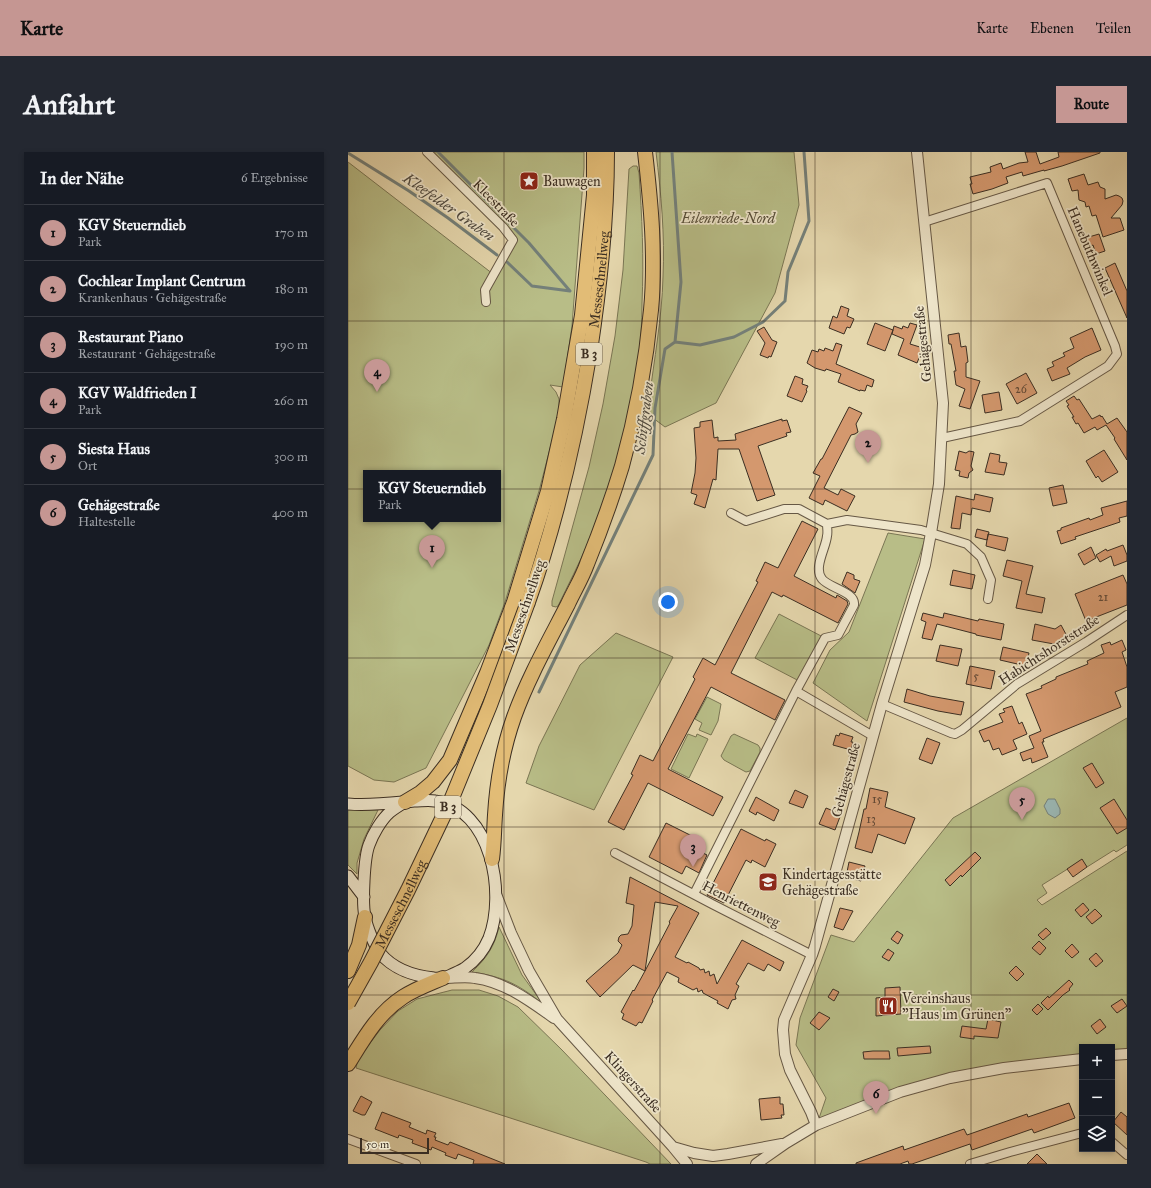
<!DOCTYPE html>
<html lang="de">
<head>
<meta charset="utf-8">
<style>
	:root { --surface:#171b24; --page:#242831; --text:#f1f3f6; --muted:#9ea1a6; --line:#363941; --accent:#c59692 }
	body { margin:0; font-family:"IM FELL Great Primer",serif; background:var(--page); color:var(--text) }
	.controls { position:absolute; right:12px; bottom:12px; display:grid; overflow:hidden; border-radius:0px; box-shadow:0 2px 6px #0003 }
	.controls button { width:36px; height:36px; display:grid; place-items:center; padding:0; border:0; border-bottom:1px solid var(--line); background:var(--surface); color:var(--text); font:20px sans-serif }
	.scale { position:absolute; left:12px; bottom:10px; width:69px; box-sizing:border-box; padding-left:4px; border:2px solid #3b2e22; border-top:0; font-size:11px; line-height:14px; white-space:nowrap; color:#3b2e22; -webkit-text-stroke:3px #eee5ca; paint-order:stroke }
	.you { position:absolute; left:320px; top:450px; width:14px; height:14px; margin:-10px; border:3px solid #fff; border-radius:50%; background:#1a73e8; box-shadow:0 0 0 6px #1a73e833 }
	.badge { display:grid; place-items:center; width:26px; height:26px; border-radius:50%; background:var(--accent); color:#111; font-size:13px; font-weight:700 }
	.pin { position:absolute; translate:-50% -33px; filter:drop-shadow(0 1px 2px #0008) }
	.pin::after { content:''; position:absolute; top:21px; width:14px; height:12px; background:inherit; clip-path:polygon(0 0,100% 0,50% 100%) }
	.popup { position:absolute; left:15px; top:318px; width:138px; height:52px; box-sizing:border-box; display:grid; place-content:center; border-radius:0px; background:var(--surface); filter:drop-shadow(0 1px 3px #0005); font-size:13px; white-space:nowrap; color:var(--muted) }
	.popup b { font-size:15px; color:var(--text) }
	.popup::after { content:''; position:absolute; left:50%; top:100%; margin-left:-8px; border:8px solid transparent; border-top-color:var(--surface) }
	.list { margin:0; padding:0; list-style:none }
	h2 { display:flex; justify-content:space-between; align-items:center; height:52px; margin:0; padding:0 16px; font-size:17px }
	h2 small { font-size:13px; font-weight:400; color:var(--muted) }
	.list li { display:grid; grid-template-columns:26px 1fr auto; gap:12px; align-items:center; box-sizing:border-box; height:56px; padding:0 16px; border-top:1px solid var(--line) }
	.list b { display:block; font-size:15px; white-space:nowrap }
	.list p { margin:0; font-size:13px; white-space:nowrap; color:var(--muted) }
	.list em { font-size:13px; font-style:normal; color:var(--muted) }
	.icon { flex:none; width:22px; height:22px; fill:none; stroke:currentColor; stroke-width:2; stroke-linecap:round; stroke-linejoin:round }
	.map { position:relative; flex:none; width:779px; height:1012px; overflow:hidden; border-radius:0px }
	header { display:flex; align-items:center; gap:24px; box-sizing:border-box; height:56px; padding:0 20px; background:var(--accent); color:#111 }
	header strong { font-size:19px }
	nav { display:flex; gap:22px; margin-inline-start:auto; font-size:14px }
	.intro { display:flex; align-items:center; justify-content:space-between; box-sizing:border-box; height:96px; padding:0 24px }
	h1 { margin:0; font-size:28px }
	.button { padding:10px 18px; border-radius:0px; background:var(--accent); color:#111; font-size:14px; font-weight:700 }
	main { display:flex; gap:24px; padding:0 24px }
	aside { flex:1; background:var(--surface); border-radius:0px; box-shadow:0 2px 6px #0003 }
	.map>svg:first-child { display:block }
</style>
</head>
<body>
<header>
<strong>Karte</strong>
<nav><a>Karte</a><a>Ebenen</a><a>Teilen</a></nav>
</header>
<div class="intro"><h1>Anfahrt</h1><a class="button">Route</a></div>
<main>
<aside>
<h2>In der Nähe<small>6 Ergebnisse</small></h2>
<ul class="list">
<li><span class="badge">1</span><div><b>KGV Steuerndieb</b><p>Park</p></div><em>170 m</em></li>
<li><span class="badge">2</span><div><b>Cochlear Implant Centrum</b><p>Krankenhaus · Gehägestraße</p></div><em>180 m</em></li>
<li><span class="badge">3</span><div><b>Restaurant Piano</b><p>Restaurant · Gehägestraße</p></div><em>190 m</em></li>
<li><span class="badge">4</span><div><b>KGV Waldfrieden I</b><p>Park</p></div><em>260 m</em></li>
<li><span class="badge">5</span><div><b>Siesta Haus</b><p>Ort</p></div><em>300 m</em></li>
<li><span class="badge">6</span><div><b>Gehägestraße</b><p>Haltestelle</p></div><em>400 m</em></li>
</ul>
</aside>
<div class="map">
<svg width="779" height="1012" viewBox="0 0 779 1012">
	<rect width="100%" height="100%" fill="#e5d7ad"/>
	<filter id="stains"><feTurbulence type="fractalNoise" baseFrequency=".005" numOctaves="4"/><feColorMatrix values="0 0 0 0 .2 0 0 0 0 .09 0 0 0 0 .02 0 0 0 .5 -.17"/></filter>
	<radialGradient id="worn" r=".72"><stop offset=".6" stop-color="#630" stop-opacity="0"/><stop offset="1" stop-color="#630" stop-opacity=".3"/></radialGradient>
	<!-- green -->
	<path fill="#b8bd87" stroke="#7a7654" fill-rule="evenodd" d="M79 0H236V16L224 174 215 235 202 233 208 240 211 247V262L191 339 157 450 141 493 95 583 78 616 46 630 26 628 0 614V10L145 122 165 88ZM18 321H150V367H18Z
		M308 0H446L451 53 427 141 368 251 317 275 305 266 300 260 301 249C306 208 314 166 315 125 317 83 313 41 308 0Z
		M285 14H289L291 21C294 65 296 106 294 151 294 170 293 189 290 208 281 270 264 333 240 391 231 412 220 433 210 454L208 455 204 454V449L241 315 255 252 267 184 275 118 281 17Z
		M540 381 577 387 519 569 465 531 482 498 501 480Z
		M431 462 477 486 453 530 407 506Z
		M268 481 325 505 246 658 178 631 191 594 232 513Z
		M359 545 373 552 370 569 363 583 351 578 354 571 347 567Z
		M779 566V693L768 700 766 698 739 715 734 708 694 733 699 741 689 748 694 753 779 699V902L764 903V895H734V907L602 926 469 972 478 946 448 893 452 866 483 783 506 790 605 666Z
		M340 582 348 585 349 582 360 587 341 626 323 617Z
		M386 582 410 593 412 596V600L402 619 398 620 396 619 376 608 373 604 383 584Z
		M0 657 30 658 16 687 9 711V722L0 713Z
		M151 775 174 823 195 852C170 832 156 825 124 820 139 805 146 796 151 775Z
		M104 838H131L150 844 170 855 214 898 323 1012H302L298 1010 8 916 10 907 32 878 50 859 69 847Z"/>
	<!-- water -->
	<path fill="#9ab7b4" stroke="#74807a" d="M700 647H707L712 657V662L707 666 700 662 696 654Z"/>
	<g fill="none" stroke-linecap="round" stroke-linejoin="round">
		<!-- stream -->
		<path stroke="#74807a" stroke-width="3" d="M90 0 181 91 222 139
			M324 0 333 130 327 190
			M0 1 61 39 100 66 149 103
			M159 110 184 134 222 139
			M327 190 352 193 386 185 415 170 437 149 440 120 461 69 456 0
			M191 540 305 303 307 256 317 197 327 190"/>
	</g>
	<!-- building -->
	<path fill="#d4986e" stroke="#3b2e22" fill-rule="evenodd" d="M677 0H688L692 12 711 5 710 0H752V1L714 14 696 19V18L675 24 674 20 658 25 660 31 644 37 625 42 622 32H624L622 25 643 20 642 15 653 11 655 17 671 11 680 10Z
		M736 22 740 33 750 30 752 35 757 37V47L768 43 771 44 774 46 775 49 774 53 763 66H772L776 78 755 85 748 63 744 64 741 54 738 55 737 50 731 48 730 38 724 39 720 27Z
		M751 82 757 99 748 102 745 93 737 96 734 87Z
		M767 111 779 139V166L757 116Z
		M493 154 501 157 499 164 506 167 502 176 499 175 496 182 481 176 485 164 489 166Z
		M527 171 545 178 537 199 519 192Z
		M562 171 569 173 562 192 575 196 569 211 550 203 556 187 544 182 546 174 554 177 555 174 560 176Z
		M416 175 424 188 429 190 423 205 421 204 420 206 412 203 417 191 409 179Z
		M744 176 753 198 737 205 719 216 722 222 704 229 699 217 706 214 704 210 717 204 715 201 726 196 722 186Z
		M611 181 613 195 618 194 620 210 618 211V225L632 229 622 257 611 254 617 237 608 233 606 219H608L603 192H601L600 183Z
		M488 191 494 193 488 212 526 228 524 235 519 233 517 239 512 238V239L490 230 493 222 478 217 477 219 467 216 459 211 464 198 470 200 471 197 476 199 477 196 485 199Z
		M678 221 689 241 669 252 658 232Z
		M447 224 455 227 454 232 460 234 458 238 459 239 454 250 439 244Z
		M651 240 654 258 637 261 634 243Z
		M726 244 729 248 731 247 744 267 752 263 753 265 754 264 759 272 769 266 779 280V308L766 287 767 286 758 273 749 278 747 275 736 281 730 271 728 272 724 265H726L719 254 721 253 718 249Z
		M501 255 514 261 508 272 510 280 507 282 503 283 476 336 490 343 493 337 507 344 499 359 477 348 475 353 461 346 472 324 465 321 473 307H474Z
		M434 267V269L439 268 443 280 438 281 439 284 410 294 427 343 409 349 391 297H370L368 328 365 327 357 356 346 352 349 343 343 341 347 321 348 306 346 276 352 275V270L364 268 366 286 370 285V289L388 288 387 282Z
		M756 298 770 320 754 330 750 324 748 326 738 309Z
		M611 299 618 301 621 299 626 300 623 314 625 318 621 321 620 326 611 324 612 319 607 318Z
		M642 301 652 303 651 310 659 311 656 323 637 320Z
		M715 333 719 351 705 354 701 336Z
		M627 342 645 346 642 360 624 356 623 363 614 361 612 377 603 376 608 344 626 348Z
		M779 349V364L771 366 772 370 727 385 728 387 713 392 709 379 713 378V376L741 366 742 368 755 363 753 356Z
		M454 369 470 377 446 424 488 446 489 443 499 449 500 452 490 471 435 443 434 445 424 440 383 521 437 548 427 568 363 535 320 617 375 645 365 664 300 631 276 678 260 670 285 623 283 622 292 603 305 609 347 527 345 525 355 506 367 513 410 430 408 429 417 410 430 416Z
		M629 377 641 380 639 388 627 385Z
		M640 382 660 386 657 399 638 394Z
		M775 393 779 403V409L766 414 763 404 752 410 748 403 758 397 759 399Z
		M743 395 748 406 736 413 730 402Z
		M659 408 685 414 678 442 697 446 694 461 668 456 674 429 655 424Z
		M605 418 627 423 624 437 602 433Z
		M499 420 506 423V427L512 429 507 441 494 432Z
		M775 423 779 432V453L738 469 727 442Z
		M575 461 595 466 596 461 630 469 631 467 656 472 653 488 628 483V482L589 472 584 488 574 486 578 470 573 468Z
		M687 472 707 477 713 473 720 486 706 492 684 488Z
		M774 488 778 498 774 500 779 515V535L767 540 773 555 695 587 696 590H694L700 605 684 611 683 606 675 609 672 601 686 596 681 584 693 579 678 542 694 536 693 534 708 527V525L740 512 739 509 756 501 753 493 762 490 763 493Z
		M592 493 614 497 610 514 588 509Z
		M655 495 681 501 678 514 652 508Z
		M622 514 647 519 643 537 618 532Z
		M559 537 582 544 616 550 613 563 590 559 556 550Z
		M664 554 671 572 674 570 679 582 665 588 669 597 654 603 651 596 645 598 641 588 636 590 631 579 655 570 651 562 657 560 655 557Z
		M492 581 505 585 503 590H505L503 598 510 600 508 607 501 605 503 598 485 593 488 583 491 584Z
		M579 586 592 591 584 612 571 607Z
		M744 611 756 631 748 636 735 616Z
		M522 636 540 640 537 655 567 666 557 692 530 682 524 701 507 696 511 680 516 657H518Z
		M447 638 460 644 455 656 441 651Z
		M408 645 431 658 426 669 409 660 408 663 401 659Z
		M766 647 779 668V676L769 682 752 656Z
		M478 656 493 662 487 678 471 672Z
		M318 671 352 688 347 697 359 703 351 721 338 714 334 722 301 705Z
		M393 677 417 689 418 687 428 692 417 715 404 708 403 711 398 708 376 751 359 743Z
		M627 700 633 706 614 725 613 723 602 734 597 728Z
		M734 707 739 715 725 725 719 717Z
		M501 710 517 714 513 729 498 725Z
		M282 725 351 761 327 805 339 811 340 810 351 816 352 818 356 817 357 821 361 819 362 824 366 822 369 832 394 788 436 810 432 819 420 812 416 819 400 811 388 832 391 834 387 843 388 847 384 848 380 857 369 851 370 849 355 841 354 838 350 840 349 836 345 838 330 830 331 826 319 820 304 848 305 849 294 871 291 870 288 874 274 867 276 862 273 860 285 838 286 839 297 819 285 813 252 845 238 829 270 801 274 793 270 789 271 785 273 783 280 782 284 774 286 753 278 751ZM307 750 330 754 321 770 322 771 297 819Z
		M735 751 741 758 733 765 727 758Z
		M492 756 505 759 495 778 486 775Z
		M747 757 754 764 744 772 738 765Z
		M698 776 703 781 695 788 690 783Z
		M549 779 555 783 550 792 543 787Z
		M691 789 698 796 692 803 684 796Z
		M724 792 731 800 724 806 717 799Z
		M540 797 546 801 541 809 534 805Z
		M748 801 755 809 748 815 741 807Z
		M668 814 676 822 669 829 661 821Z
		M721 828 725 832 721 837 722 838 715 843 700 858 693 851 700 844 701 846Z
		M552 835 553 862 528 864V846L537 845V836Z
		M485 837 491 840 486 849 480 845Z
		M774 847 779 854 769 861 763 854Z
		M690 852 695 857 689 863 684 858Z
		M471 860 482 866 471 878 462 871Z
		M640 867 653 870 650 886 626 884V887L612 885 614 874 638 877Z
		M752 867 758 875 749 882 743 874Z
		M582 894 583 901 550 904 549 896Z
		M525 899H541L542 907H516L515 900Z
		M13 944 24 950 17 963H14L5 959Z
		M432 945V952H435L436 963H433L434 966 413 968 411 947Z
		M721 951 727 966 686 981 684 977 624 998 622 992 564 1012H561L560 1009 552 1012H508V1011L555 994 556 998 616 977 619 983 679 962 680 965Z
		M34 960 63 971 61 975 78 982 79 978 88 981 86 985H88L87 988 100 993 102 990 157 1012H125L126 1008 110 1002 108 1007 97 1003 98 1001 84 995 83 998 64 991 65 988 51 983 50 986 27 977Z
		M773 960 779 965V983L765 970Z
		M689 1002 699 1012H679Z"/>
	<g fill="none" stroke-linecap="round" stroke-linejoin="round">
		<defs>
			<path id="minor" d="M79 0 155 75 165 88 137 138 138 150
				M576 70 699 31 767 194 769 202 760 214 672 269 594 286
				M479 372 499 368 573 378 619 392 633 405 643 428 640 447
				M448 539 525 584
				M534 552 603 581 607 582 614 578 669 532 738 490 779 463
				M267 701 364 752 464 803
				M346 742 448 539 477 486 490 483 506 453C508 440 481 436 474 427 465 416 478 396 479 384 480 380 479 376 479 372L451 357H436L398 369 383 361
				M0 987 68 1012
				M764 990 779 1003
				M622 1012 662 1000 734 981"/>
			<path id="tertiary" d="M148 742 163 781 181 819 209 867 325 995 339 1012
				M97 826C106 826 118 824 127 826 157 830 182 849 206 866
				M764 903 779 902
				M468 973 463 960 442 918 437 902 435 878 436 868 464 803 467 794 534 552 577 413 583 381 591 332 595 251 569 0
				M325 995 346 1001 365 1004 380 1002 434 992
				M408 1012 438 991 468 973 552 940 602 926 656 916 734 907"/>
			<path id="secondary" d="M0 652C22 654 44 651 66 649 73 649 81 648 87 649 144 656 158 742 141 786 136 798 127 809 117 816 113 819 107 821 103 823 101 824 97 826 95 826 92 827 88 826 86 826 67 824 45 817 32 801 26 793 19 775 17 765 14 751 16 706 21 693 25 682 33 668 42 660 47 656 52 653 57 650
				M0 724 16 745"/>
			<g id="trunk">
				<path id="s1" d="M180 450C209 369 228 284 242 199 252 133 259 67 259 0"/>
				<path d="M57 650 72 641 85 630 102 608 139 521 166 450 200 339 216 267 234 163 246 43V0"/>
				<path d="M144 707C146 692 146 678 147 663 149 630 155 596 166 565 180 526 201 489 220 452 226 439 234 426 239 412 252 380 264 347 274 314 288 264 298 211 303 158 308 106 303 52 297 0"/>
				<path d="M0 819 11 793 17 765"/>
				<path d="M0 912C15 888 30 861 55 845 67 837 81 832 95 826"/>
			</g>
		</defs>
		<!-- minor casing -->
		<use href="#minor" stroke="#665845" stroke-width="10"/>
		<!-- tertiary casing -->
		<use href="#tertiary" stroke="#665845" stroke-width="12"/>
		<!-- secondary casing -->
		<use href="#secondary" stroke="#3b2e22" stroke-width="13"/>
		<!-- trunk casing -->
		<use href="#trunk" stroke="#3b2e22" stroke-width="16"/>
		<!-- minor -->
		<use href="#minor" stroke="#eee5ca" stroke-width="8"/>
		<!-- tertiary -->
		<use href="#tertiary" stroke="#eee5ca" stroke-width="10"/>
		<!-- secondary -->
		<use href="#secondary" stroke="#eee5ca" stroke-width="11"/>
		<!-- trunk -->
		<use href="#trunk" stroke="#e2bc76" stroke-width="14"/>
		<defs>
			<g id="trunk-bridge">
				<path id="s2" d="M0 851 23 810 60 738 104 646 142 553 180 450"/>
			</g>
		</defs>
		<!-- trunk-bridge casing -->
		<use href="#trunk-bridge" stroke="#3b2e22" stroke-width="16" stroke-linecap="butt"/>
		<!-- trunk-bridge -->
		<use href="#trunk-bridge" stroke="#e2bc76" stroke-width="14"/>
	</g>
	<!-- grid -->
	<path fill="none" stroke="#3b2e22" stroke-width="1" stroke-opacity="0.55" d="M156 0V1012M312 0V1012M467 0V1012M623 0V1012M0 169H779M0 337H779M0 506H779M0 675H779M0 843H779"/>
	<!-- icons -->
	<defs>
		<symbol id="sight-square" viewBox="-11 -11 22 22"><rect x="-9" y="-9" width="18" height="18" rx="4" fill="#8f2418" stroke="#eee5ca"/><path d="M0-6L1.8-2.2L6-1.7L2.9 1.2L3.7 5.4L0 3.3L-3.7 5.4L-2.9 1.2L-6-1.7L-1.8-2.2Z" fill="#fff"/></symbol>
		<symbol id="school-square" viewBox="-11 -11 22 22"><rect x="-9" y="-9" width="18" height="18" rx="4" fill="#8f2418" stroke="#eee5ca"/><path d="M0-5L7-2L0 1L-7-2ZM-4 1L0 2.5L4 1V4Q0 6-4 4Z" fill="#fff"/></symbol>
		<symbol id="restaurant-square" viewBox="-11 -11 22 22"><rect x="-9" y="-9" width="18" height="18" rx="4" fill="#8f2418" stroke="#eee5ca"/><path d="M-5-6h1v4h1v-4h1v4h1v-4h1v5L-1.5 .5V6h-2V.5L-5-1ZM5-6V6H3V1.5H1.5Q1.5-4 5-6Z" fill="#fff"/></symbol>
	</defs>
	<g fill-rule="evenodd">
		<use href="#sight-square" x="170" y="18" width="22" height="22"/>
		<use href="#school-square" x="409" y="719" width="22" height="22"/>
		<use href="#restaurant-square" x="529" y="843" width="22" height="22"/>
	</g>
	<g text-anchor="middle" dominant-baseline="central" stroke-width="3.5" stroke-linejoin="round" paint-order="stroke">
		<!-- number labels -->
		<g font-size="12" fill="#614835">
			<text x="673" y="237">26</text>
			<text x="755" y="445">21</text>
			<text x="628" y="524">5</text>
			<text x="529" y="647">15</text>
			<text x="523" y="667">13</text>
		</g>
		<!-- shield labels -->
		<g fill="#eee5ca" stroke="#716554" stroke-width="1">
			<rect x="228" y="191" width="26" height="22" rx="3"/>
			<rect x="87" y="644" width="26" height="22" rx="3"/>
		</g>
		<g font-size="13" font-weight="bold" fill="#3b2e22">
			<text x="241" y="202">B 3</text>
			<text x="100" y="655">B 3</text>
		</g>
		<!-- poi labels -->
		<g font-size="14" fill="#3b2e22" stroke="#eee5ca" text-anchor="start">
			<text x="195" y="29">Bauwagen</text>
			<text x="434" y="722">Kindertagesstätte<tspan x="434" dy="16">Gehägestraße</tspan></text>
			<text x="554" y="846">Vereinshaus<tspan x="554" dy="16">"Haus im Grünen"</tspan></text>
		</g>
		<!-- street labels -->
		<g font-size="14" fill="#3b2e22" stroke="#eee5ca">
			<text transform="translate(148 51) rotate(46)">Kleestraße</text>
			<text transform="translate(742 99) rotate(67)">Hanebuthwinkel</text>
			<text stroke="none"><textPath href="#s1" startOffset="331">Messeschnellweg</textPath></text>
			<text transform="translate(575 192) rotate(-96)">Gehägestraße</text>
			<text transform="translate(177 454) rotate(-71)">Messeschnellweg</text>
			<text transform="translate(701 498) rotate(-33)">Habichtshorststraße</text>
			<text transform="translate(498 628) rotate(-75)">Gehägestraße</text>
			<text stroke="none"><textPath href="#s2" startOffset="112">Messeschnellweg</textPath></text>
			<text transform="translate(393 752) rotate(27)">Henriettenweg</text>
			<text transform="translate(285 930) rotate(48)">Klingerstraße</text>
		</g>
		<!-- park labels -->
		<g font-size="14" font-style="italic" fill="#544b36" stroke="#eee5ca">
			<text x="380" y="66">Eilenriede-Nord</text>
		</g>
		<!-- water labels -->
		<g font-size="15" font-style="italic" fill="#4e493f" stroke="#eee5ca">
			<text transform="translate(101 55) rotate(35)">Kleefelder Graben</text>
			<text transform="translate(296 266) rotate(-83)">Schiffgraben</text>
		</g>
	</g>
	<rect width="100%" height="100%" filter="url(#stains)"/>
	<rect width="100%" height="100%" fill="url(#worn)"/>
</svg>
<div class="controls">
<button>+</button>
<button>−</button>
<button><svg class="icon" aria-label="layers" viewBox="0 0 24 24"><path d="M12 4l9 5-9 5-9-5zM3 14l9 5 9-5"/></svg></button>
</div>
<div class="scale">50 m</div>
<div class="you"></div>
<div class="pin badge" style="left:84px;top:416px">1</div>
<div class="popup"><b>KGV Steuerndieb</b>Park</div>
<div class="pin badge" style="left:520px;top:311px">2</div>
<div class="pin badge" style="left:345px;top:715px">3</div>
<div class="pin badge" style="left:29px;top:240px">4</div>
<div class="pin badge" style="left:674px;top:668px">5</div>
<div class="pin badge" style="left:528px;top:962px">6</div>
</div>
</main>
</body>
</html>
